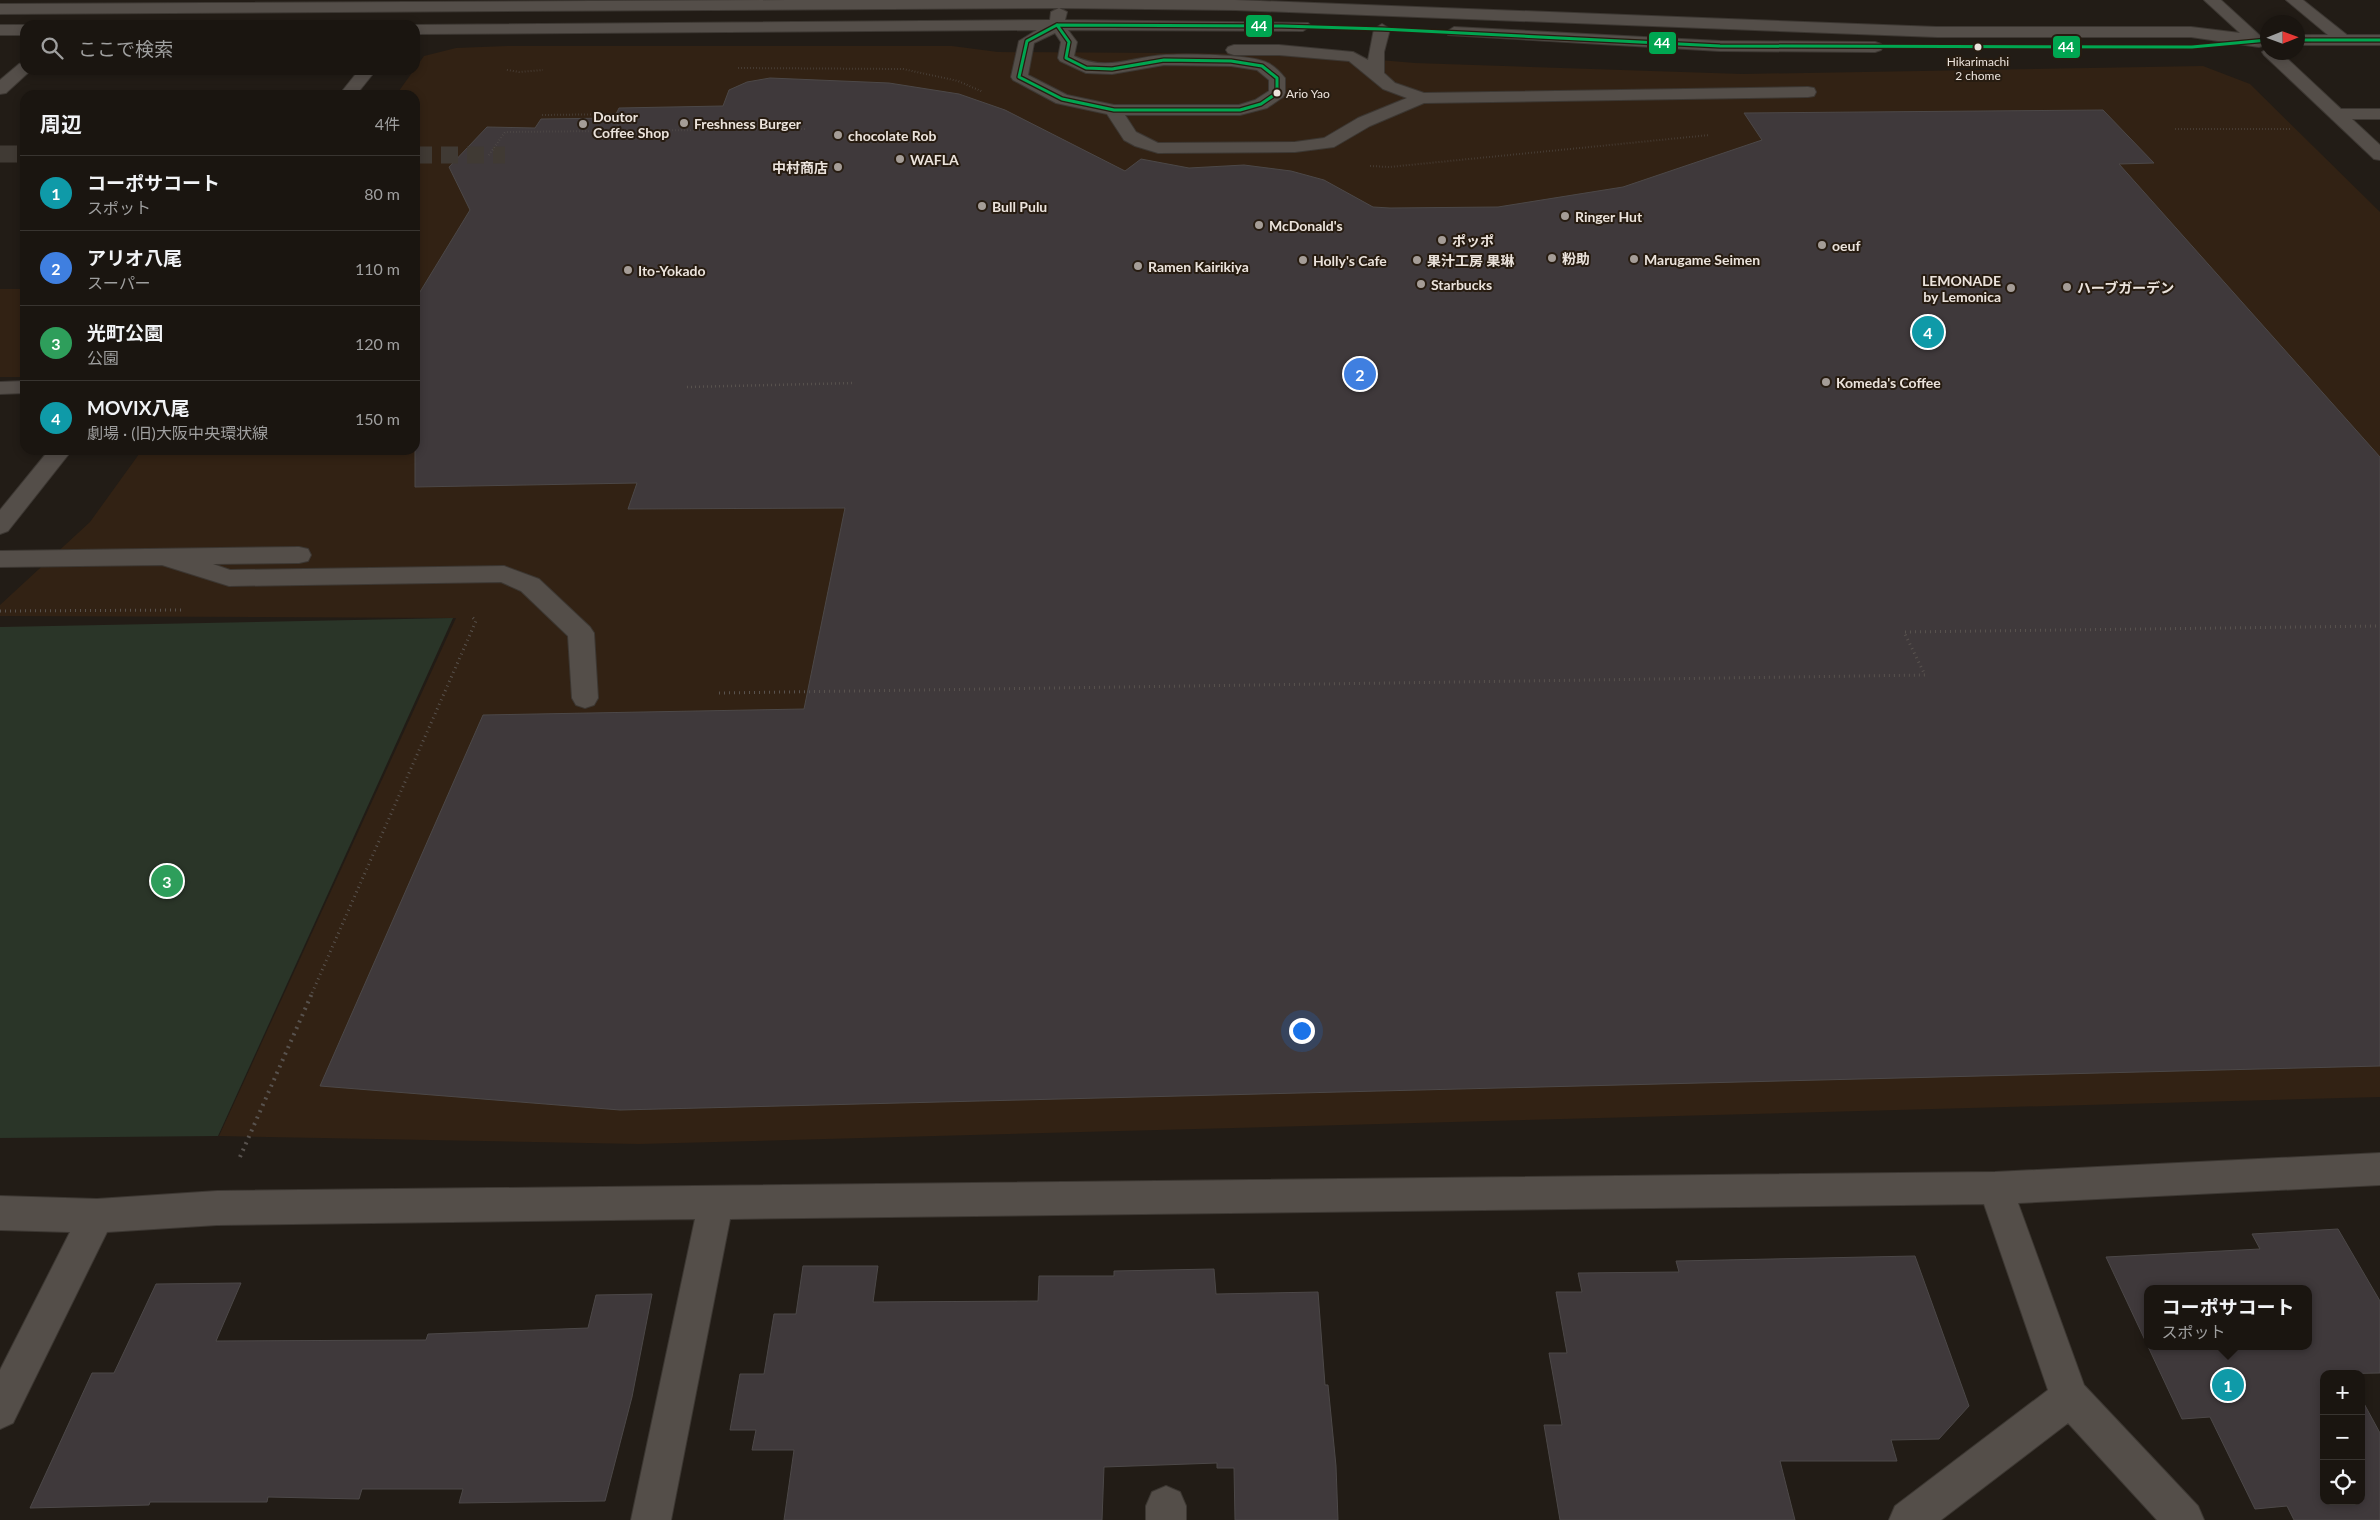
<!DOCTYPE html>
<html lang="ja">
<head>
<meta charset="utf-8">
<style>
	:root { --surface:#1a1510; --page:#27221e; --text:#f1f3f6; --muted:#9f9f9f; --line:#383430; --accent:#a59d97 }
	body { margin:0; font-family:Lato,"Noto Sans JP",sans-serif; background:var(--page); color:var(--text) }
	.controls { position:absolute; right:15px; bottom:15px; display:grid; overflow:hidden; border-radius:10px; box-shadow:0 2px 8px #0003 }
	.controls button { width:45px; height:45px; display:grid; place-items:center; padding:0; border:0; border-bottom:1px solid var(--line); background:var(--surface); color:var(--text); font:25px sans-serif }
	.compass { position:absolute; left:2260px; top:15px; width:45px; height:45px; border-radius:50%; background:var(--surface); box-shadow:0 2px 8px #0003; rotate:89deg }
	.you { position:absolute; left:1301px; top:1030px; width:18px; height:18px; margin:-12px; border:4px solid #fff; border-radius:50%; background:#1a73e8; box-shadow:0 0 0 8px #1a73e833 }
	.badge { display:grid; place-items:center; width:32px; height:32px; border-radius:50%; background:var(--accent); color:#fff; font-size:16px; font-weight:700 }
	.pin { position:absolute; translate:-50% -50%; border:2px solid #fff; box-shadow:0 1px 5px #0006 }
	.popup { position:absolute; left:2144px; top:1285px; width:168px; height:65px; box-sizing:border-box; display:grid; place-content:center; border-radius:10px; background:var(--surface); filter:drop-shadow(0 1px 4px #0005); font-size:16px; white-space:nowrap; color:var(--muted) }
	.popup b { font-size:19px; color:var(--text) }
	.popup::after { content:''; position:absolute; left:50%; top:100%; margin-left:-10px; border:10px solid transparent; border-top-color:var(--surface) }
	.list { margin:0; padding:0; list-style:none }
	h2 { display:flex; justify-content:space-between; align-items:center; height:65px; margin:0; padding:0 20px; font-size:21px }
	h2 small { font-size:16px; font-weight:400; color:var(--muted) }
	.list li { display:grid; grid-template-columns:32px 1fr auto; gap:15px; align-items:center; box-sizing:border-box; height:75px; padding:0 20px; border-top:1px solid var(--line) }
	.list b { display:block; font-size:19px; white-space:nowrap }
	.list p { margin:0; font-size:16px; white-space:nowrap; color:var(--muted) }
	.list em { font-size:16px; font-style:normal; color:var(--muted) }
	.icon { flex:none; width:28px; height:28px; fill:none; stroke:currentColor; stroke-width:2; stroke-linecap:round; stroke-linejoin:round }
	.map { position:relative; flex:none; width:2380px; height:1520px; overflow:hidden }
	.search { position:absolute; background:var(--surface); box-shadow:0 2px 8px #0003; left:20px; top:20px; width:400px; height:55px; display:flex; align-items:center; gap:12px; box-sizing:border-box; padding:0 18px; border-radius:15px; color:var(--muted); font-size:19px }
	.panel { position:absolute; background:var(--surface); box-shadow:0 2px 8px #0003; left:20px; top:90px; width:400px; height:365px; border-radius:15px }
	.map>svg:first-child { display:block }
</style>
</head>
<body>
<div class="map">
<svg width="2380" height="1520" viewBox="0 0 2380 1520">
	<rect width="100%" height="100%" fill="#221c16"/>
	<!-- built -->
	<path fill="#322214" d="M507 46H952L998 52 1309 54 1415 63 1742 74 2203 66 2250 84 2380 212V1097L639 1144 219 1136 456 618 0 616V605L90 522 142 450H415V95H396L424 56 456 48Z
		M0 289H25V377H0Z"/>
	<!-- green -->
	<path fill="#2a3528" d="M453 618 218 1136 0 1138V627Z"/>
	<!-- building -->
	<path fill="#3f393b" stroke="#4c4848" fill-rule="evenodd" d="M770 78 889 83 959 94 1005 110 1125 171 1141 159 1189 168 1244 165 1291 171 1324 180 1373 207 1390 208 1498 207 1623 187 1762 140 1744 113 2103 110 2154 163 2119 164 2380 457V1066L620 1110 320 1086 483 715 804 709 845 508 628 509 637 483 415 487V300L470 210 449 167 487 127 535 128 541 119 614 118 619 108 723 106 729 90 747 82Z
		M2338 1229 2380 1301V1373L2324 1374V1501H2361V1398L2380 1433V1520H2294L2287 1506 2255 1509 2210 1417 2182 1419 2106 1257 2260 1249 2252 1234ZM2148 1289H2308V1346H2148Z
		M1915 1256 1969 1406 1939 1439 1891 1440 1897 1461H1780L1795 1520H1560L1544 1425H1562L1549 1353H1567L1556 1292H1582L1578 1273 1679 1272 1676 1261Z
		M803 1266H878L873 1302 1038 1301 1039 1276H1114V1271L1214 1269 1216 1294 1318 1292 1325 1385H1328L1336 1466 1338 1520H1235L1234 1468H1217V1463L1104 1467 1102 1520H784L794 1450H752L756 1430H730L740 1374H764L774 1314H796Z
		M241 1283 216 1341 426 1340 428 1334 588 1328 596 1295 652 1294 632 1397 605 1501 459 1503 463 1489H362L359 1499 268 1497 267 1502H150L149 1505 30 1508 92 1373H114L156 1284Z"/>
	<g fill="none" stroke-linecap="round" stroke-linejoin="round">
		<!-- minor-tunnel -->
		<path stroke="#403a34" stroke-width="17" stroke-dasharray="17 9" stroke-linecap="butt" d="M0 154H25
			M415 155H505"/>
		<defs>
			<path id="minor" d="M788 0H1235L1937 27H2191L2240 33 2204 0H2221L2267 42 2265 45 2259 47 2191 37H1937L1235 10 1059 8 1067 12 1065 20 1308 23 1311 26 1303 31 1068 30 1077 42 1074 56C1107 72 1131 57 1164 55 1184 54 1252 54 1268 63 1274 66 1281 73 1285 78V93L1283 97 1267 108 1240 115H1125L1136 132 1158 143 1295 142 1324 138 1358 118 1407 98 1383 89 1349 61 1279 55H1234L1228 53 1226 50 1228 47 1234 45H1279L1353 52 1368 60 1374 29 1382 24 1390 29 1384 52V73L1395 83 1424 93 1808 87 1814 88 1816 92 1814 96 1808 97 1424 103 1370 126 1334 147 1295 152 1158 153 1135 146 1124 140 1107 114 1056 103 1013 80 1011 77 1019 41 1037 30 415 34V25H412L1050 20 1051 12 1059 8 0 14V4ZM1055 33 1061 42 1058 58 1060 61 1086 73 1112 74 1164 65 1231 66 1257 70 1269 80V91L1255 100 1239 105H1114L1067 95 1028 75 1034 43Z
				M2286 0H2303L2347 35H2380V45H2298V35H2328Z
				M0 25H25V35H0Z
				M1454 27 1720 41 1875 42 1881 44 1883 47 1881 50 1875 52 1720 51 1448 35 1446 32Z
				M2268 48V52H2280L2341 109H2380V119H2352L2380 145V160L2374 159 2264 55 2262 52Z
				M25 62V70H31L6 93 0 94V80L19 64Z
				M359 70H376L356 95H339Z
				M25 381V393L0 394V382Z
				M49 450H72L8 531 0 534V510Z
				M299 547 308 549 311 555 308 561 299 563 213 564 230 570 504 566 539 579 590 627 594 633 598 698 594 705 585 708 576 705 572 698 568 636 521 591 501 582 229 586 162 565 0 567V551Z
				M2380 1153V1185L2018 1203 2084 1385 2198 1506 2204 1520H2157L2068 1423 1941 1520H1889L1895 1506 2048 1390 1984 1204 730 1219 671 1520H631L695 1219 217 1225 107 1232 13 1423 0 1429V1370L70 1232 0 1230V1196L97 1199 217 1191 1995 1172Z
				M1166 1486 1180 1492 1186 1506V1520H1146V1506L1152 1492Z"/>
		</defs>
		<!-- minor casing -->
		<use href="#minor" stroke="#3c3732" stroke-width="2"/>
		<!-- path-far3 -->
		<path stroke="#58524e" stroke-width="2" stroke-dasharray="0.5 2.5" stroke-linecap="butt" d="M738 68 903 69 958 81 983 92
			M507 70 519 72 543 70
			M542 115 623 114 615 131
			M2175 129H2292
			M489 155 505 132 806 129
			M1370 166 1389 167 1710 135"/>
		<!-- path-far2 -->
		<path stroke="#58524e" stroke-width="2.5" stroke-dasharray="1 3" stroke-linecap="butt" d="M687 387 855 383"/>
		<!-- path-far1 -->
		<path stroke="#58524e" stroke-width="3" stroke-dasharray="1 4" stroke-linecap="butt" d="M0 611 184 610
			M719 693 1925 675 1904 632 2380 626
			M312 993 476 621 472 617"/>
		<!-- path -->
		<path stroke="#58524e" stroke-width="4" stroke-dasharray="2 5" stroke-linecap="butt" d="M240 1157 313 991"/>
		<!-- minor -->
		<use href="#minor" fill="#544e49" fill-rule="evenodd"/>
		<defs>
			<path id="bus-1" d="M1057 25 1282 26 1382 29 1720 46 2192 47 2268 40
				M1057 25 1069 42 1066 58 1086 68 1112 69 1164 60 1231 61 1262 66 1277 78V93L1261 104 1240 110H1114L1062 99 1019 77 1027 41Z
				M2298 40H2380"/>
		</defs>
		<!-- bus-1 casing -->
		<use href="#bus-1" stroke="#271c11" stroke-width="5.5"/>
		<!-- bus-1 -->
		<use href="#bus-1" stroke="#00a651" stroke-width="3"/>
	</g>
	<!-- markers -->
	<g fill="#ebe3dc" stroke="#271c11" stroke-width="2">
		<circle cx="1978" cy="47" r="4.5"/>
		<circle cx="1277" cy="93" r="4.5"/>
	</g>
	<g fill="#a59d97" stroke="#271c11" stroke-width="2">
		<circle cx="684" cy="123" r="5"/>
		<circle cx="583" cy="124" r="5"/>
		<circle cx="838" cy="135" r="5"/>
		<circle cx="900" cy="159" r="5"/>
		<circle cx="838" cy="167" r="5"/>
		<circle cx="982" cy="206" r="5"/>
		<circle cx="1565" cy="216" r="5"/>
		<circle cx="1259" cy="225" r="5"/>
		<circle cx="1442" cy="240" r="5"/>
		<circle cx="1822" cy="245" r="5"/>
		<circle cx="1552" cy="258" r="5"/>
		<circle cx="1634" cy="259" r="5"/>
		<circle cx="1303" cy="260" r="5"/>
		<circle cx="1417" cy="260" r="5"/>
		<circle cx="1138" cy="266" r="5"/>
		<circle cx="628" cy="270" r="5"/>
		<circle cx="1421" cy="284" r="5"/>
		<circle cx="2067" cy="287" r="5"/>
		<circle cx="2011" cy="288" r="5"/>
		<circle cx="1826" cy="382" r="5"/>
	</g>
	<g text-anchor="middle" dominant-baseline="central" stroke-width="4" stroke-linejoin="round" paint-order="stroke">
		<!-- far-bus labels -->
		<g font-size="12" fill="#ebe3dc" stroke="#271c11">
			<text x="1978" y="61">Hikarimachi<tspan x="1978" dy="14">2 chome</tspan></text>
			<text x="1286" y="93" text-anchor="start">Ario Yao</text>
		</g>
		<!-- far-poi labels -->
		<g font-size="14" font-weight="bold" fill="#ebe3dc" stroke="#271c11" text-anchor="start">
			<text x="593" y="116">Doutor<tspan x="593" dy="16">Coffee Shop</tspan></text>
			<text x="694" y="123">Freshness Burger</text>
			<text x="848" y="135">chocolate Rob</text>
			<text x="910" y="159">WAFLA</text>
			<text x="828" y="167" text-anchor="end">中村商店</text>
			<text x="992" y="206">Bull Pulu</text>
			<text x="1575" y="216">Ringer Hut</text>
			<text x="1269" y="225">McDonald's</text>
			<text x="1452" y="240">ポッポ</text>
			<text x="1832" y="245">oeuf</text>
			<text x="1562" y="258">粉助</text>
			<text x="1644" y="259">Marugame Seimen</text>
			<text x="1313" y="260">Holly's Cafe</text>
			<text x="1427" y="260">果汁工房 果琳</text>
			<text x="1148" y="266">Ramen Kairikiya</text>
			<text x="638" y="270">Ito-Yokado</text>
			<text x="2001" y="280" text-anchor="end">LEMONADE<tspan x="2001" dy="16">by Lemonica</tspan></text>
			<text x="1431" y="284">Starbucks</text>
			<text x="2077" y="287">ハーブガーデン</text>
			<text x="1836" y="382">Komeda's Coffee</text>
		</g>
	</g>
	<g stroke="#271c11" stroke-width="2">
		<rect x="1245" y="14" width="28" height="24" rx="5" fill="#00a651"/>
		<rect x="1648" y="31" width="29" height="24" rx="5" fill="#00a651"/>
		<rect x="2052" y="35" width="29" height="24" rx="5" fill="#00a651"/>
	</g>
	<g font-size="14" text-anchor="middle" font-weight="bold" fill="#fff">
		<text x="1259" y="31">44</text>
		<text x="1662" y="48">44</text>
		<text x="2066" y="52">44</text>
	</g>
</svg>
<div class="controls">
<button>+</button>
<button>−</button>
<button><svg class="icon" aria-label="locate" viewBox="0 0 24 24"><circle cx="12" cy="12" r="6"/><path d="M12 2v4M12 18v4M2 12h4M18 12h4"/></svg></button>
</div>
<svg class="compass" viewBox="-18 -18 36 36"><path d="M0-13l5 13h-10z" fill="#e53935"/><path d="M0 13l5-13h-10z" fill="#9f9f9f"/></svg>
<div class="you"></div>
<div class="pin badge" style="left:2228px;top:1385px;background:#0f9aa8">1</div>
<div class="popup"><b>コーポサコート</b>スポット</div>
<div class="pin badge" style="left:1360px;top:374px;background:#3f7fe0">2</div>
<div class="pin badge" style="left:167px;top:881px;background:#2e9e5b">3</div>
<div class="pin badge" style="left:1928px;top:332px;background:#0f9aa8">4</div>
<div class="search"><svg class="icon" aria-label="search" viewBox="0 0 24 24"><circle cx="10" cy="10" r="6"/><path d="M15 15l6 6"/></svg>ここで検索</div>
<section class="panel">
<h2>周辺<small>4件</small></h2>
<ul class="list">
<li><span class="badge" style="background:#0f9aa8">1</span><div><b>コーポサコート</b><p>スポット</p></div><em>80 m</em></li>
<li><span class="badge" style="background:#3f7fe0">2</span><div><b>アリオ八尾</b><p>スーパー</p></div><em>110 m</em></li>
<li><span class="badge" style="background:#2e9e5b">3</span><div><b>光町公園</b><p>公園</p></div><em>120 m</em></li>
<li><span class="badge" style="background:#0f9aa8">4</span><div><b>MOVIX八尾</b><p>劇場 · (旧)大阪中央環状線</p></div><em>150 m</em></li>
</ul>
</section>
</div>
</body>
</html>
